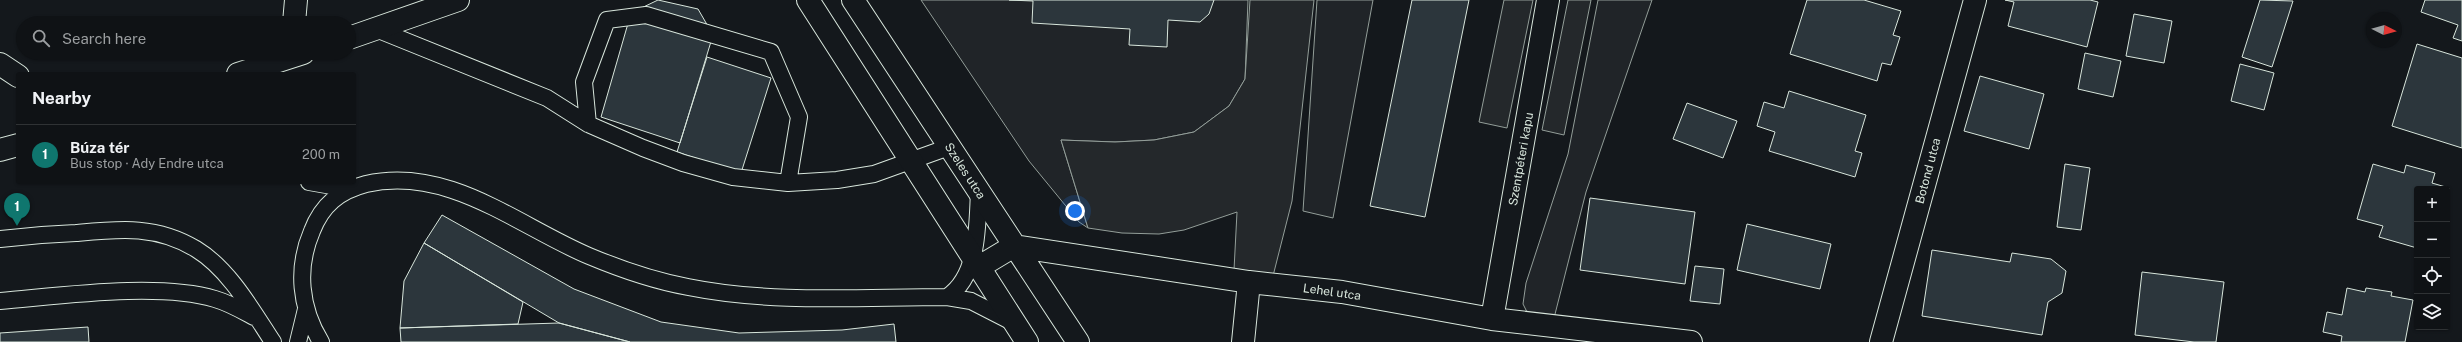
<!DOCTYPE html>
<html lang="en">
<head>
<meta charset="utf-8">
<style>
	:root { --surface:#0f1215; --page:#181b1e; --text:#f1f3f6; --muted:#9b9ea0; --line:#2f3234; --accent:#0f766e }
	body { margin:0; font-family:"Public Sans",sans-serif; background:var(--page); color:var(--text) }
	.controls { position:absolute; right:12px; bottom:12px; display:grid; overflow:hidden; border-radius:4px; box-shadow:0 1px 3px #0004 }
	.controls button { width:36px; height:36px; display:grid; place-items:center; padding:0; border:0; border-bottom:1px solid var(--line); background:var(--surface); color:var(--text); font:20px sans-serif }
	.compass { position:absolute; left:2366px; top:12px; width:36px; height:36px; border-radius:50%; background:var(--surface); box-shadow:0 1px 3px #0004; rotate:96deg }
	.you { position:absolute; left:1075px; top:211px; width:14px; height:14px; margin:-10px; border:3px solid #fff; border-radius:50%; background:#1a73e8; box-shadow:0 0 0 6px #1a73e833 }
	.badge { display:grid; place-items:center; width:26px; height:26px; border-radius:50%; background:var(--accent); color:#fff; font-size:13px; font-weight:700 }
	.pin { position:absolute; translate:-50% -33px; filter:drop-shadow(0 1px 2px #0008) }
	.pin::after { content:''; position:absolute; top:21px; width:14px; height:12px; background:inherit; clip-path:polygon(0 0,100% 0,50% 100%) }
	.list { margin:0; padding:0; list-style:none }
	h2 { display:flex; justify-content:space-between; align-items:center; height:52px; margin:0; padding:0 16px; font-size:17px }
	h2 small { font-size:13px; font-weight:400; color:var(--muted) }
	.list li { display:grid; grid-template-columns:26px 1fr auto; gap:12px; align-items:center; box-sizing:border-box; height:60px; padding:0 16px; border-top:1px solid var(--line) }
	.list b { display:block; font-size:15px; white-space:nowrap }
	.list p { margin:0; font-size:13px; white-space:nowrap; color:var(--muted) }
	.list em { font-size:13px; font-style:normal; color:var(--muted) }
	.icon { flex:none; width:22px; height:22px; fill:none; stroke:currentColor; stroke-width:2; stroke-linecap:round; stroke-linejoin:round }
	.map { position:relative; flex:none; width:2462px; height:342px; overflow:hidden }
	.search { position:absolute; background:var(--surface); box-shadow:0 1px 3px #0004; left:16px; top:16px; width:340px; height:44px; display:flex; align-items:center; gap:10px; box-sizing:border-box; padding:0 14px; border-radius:22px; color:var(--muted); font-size:15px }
	.panel { position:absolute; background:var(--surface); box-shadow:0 1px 3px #0004; left:16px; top:72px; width:340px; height:112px; border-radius:4px }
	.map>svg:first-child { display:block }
</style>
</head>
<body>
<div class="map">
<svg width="2462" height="342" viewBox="0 0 2462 342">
	<rect width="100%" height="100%" fill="#14181c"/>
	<!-- green -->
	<path fill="#202428" stroke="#939e99" d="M921 0H1248L1245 79 1229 106 1194 132 1154 140 1115 142 1061 140 1088 228 1079 222 1029 161Z
		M1317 0H1373L1333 218 1303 211Z
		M1598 0H1652L1586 192 1552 326 1531 320 1523 304 1526 283 1568 154Z"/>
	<!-- parking -->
	<path fill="#24282b" stroke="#939e99" d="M1250 0H1314L1292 201 1273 276 1234 270 1237 212 1184 230 1159 234 1122 233 1088 228 1061 140 1115 142 1154 140 1194 132 1229 106 1245 79Z
		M1504 0H1533L1507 128 1479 122Z
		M1568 0H1591L1564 135 1542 130Z"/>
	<!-- building -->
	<path fill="#2c363c" stroke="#d8e6dc" d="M658 0 698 9 713 35 680 143 601 117 631 13Z
		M1009 0H1214L1209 14 1200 22 1168 20 1167 47 1129 45 1130 29 1032 23 1033 1Z
		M1412 0H1469L1425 217 1370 206Z
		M1807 0H1864L1901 11 1893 35 1900 37 1891 65 1882 63 1877 81 1790 54Z
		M2005 0H2090L2098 2 2087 47 2008 26 2014 2Z
		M2260 0 2293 1 2272 67 2242 57Z
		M2425 0H2462V41L2453 38 2458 25 2421 12Z
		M2134 14 2172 21 2164 63 2126 56Z
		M2417 44 2462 58V148L2392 126Z
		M2085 53 2121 61 2113 97 2078 89Z
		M707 57 771 78 741 173 677 152Z
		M2240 64 2274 73 2264 110 2231 101Z
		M1980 76 2044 94 2029 149 1964 131Z
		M1789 91 1866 115 1855 151 1862 153 1855 177 1769 151 1775 132 1757 126 1764 102 1784 108Z
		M1687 103 1737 121 1723 158 1673 139Z
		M2065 164 2090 168 2081 230 2057 227Z
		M2373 164 2404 173 2406 165 2435 173 2432 183 2449 188 2447 196V189H2417V248L2379 237 2383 226 2357 219Z
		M1590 198 1695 212 1685 284 1580 270Z
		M442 215 574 289 661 322 739 333 842 330 894 324 896 342H630L559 323 424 243Z
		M1747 224 1831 244 1820 289 1737 270Z
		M424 243 523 302 518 324 400 328 404 281Z
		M1932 250 2010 262 2012 253 2051 259 2066 271 2062 293 2048 302 2042 335 1922 316Z
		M1695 266 1724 269 1720 304 1690 301Z
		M2142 272 2224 282 2216 342H2194L2135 335Z
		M2347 288 2365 292 2366 288 2392 292 2391 296 2413 300 2405 342H2341L2342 336 2323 332 2327 312 2342 315Z
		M559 323 630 342H401L400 328Z
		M88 327 89 342H0V333Z"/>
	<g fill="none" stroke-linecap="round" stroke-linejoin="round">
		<defs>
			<path id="lane" d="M376 29 547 98 588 124 643 148 683 163 733 177 788 183 837 180 874 174 949 147
				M588 124 584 82 607 20 646 15 771 52 799 117 788 183
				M309 182 349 189
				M0 239C25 236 50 234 76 233 120 229 156 225 196 249 229 269 252 310 273 342
				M947 297C979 276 977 226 979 192
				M0 301C60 296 158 282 215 299 229 303 241 310 254 317
				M298 342 306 309
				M321 342C300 308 296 268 312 231 322 205 339 191 366 184 448 165 518 226 589 256 620 269 655 281 688 287 772 304 861 297 947 297L971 301 1012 322"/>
			<path id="street" d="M808 0 1027 342
				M853 0 1078 342
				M294 23 296 0
				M0 64 18 76
				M979 267 1014 246 1249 282 1342 292 1492 319 1691 342
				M1492 319 1548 0
				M1243 342 1249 282
				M1881 342 1975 0"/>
			<path id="primary" d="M349 38 458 0
				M238 74 303 53
				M0 150 18 145"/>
		</defs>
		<!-- lane casing -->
		<use href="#lane" stroke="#d8e6dc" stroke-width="18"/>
		<!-- street casing -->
		<use href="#street" stroke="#d8e6dc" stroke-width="24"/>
		<!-- primary casing -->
		<use href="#primary" stroke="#d8e6dc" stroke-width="24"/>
		<!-- lane -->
		<use href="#lane" stroke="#14181c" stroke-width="16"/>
		<!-- street -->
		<use href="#street" stroke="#14181c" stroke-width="22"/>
		<!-- primary -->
		<use href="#primary" stroke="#14181c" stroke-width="22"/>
	</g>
	<g text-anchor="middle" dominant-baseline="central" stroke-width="3" stroke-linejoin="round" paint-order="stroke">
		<!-- street labels -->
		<g font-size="12" fill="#d8e6dc" stroke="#14181c">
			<text transform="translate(1521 159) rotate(-80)">Szentpéteri kapu</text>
			<text transform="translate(965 171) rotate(57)">Szeles utca</text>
			<text transform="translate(1928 171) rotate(-75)">Botond utca</text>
			<text transform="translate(1332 292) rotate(8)">Lehel utca</text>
		</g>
	</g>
</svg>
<div class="controls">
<button>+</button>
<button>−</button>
<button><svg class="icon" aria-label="locate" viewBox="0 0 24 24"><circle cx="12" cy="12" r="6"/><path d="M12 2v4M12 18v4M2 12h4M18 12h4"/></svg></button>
<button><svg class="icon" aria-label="layers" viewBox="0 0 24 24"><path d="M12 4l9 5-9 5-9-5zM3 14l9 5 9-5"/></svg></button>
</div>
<svg class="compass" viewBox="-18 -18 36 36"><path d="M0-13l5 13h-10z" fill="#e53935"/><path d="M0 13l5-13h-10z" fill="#9b9ea0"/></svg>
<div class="you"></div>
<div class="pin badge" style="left:17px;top:226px">1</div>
<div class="search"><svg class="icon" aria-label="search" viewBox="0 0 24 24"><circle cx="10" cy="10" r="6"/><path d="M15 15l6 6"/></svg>Search here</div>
<section class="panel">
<h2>Nearby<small></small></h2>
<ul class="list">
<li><span class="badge">1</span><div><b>Búza tér</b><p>Bus stop · Ady Endre utca</p></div><em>200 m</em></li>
</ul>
</section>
</div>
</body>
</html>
